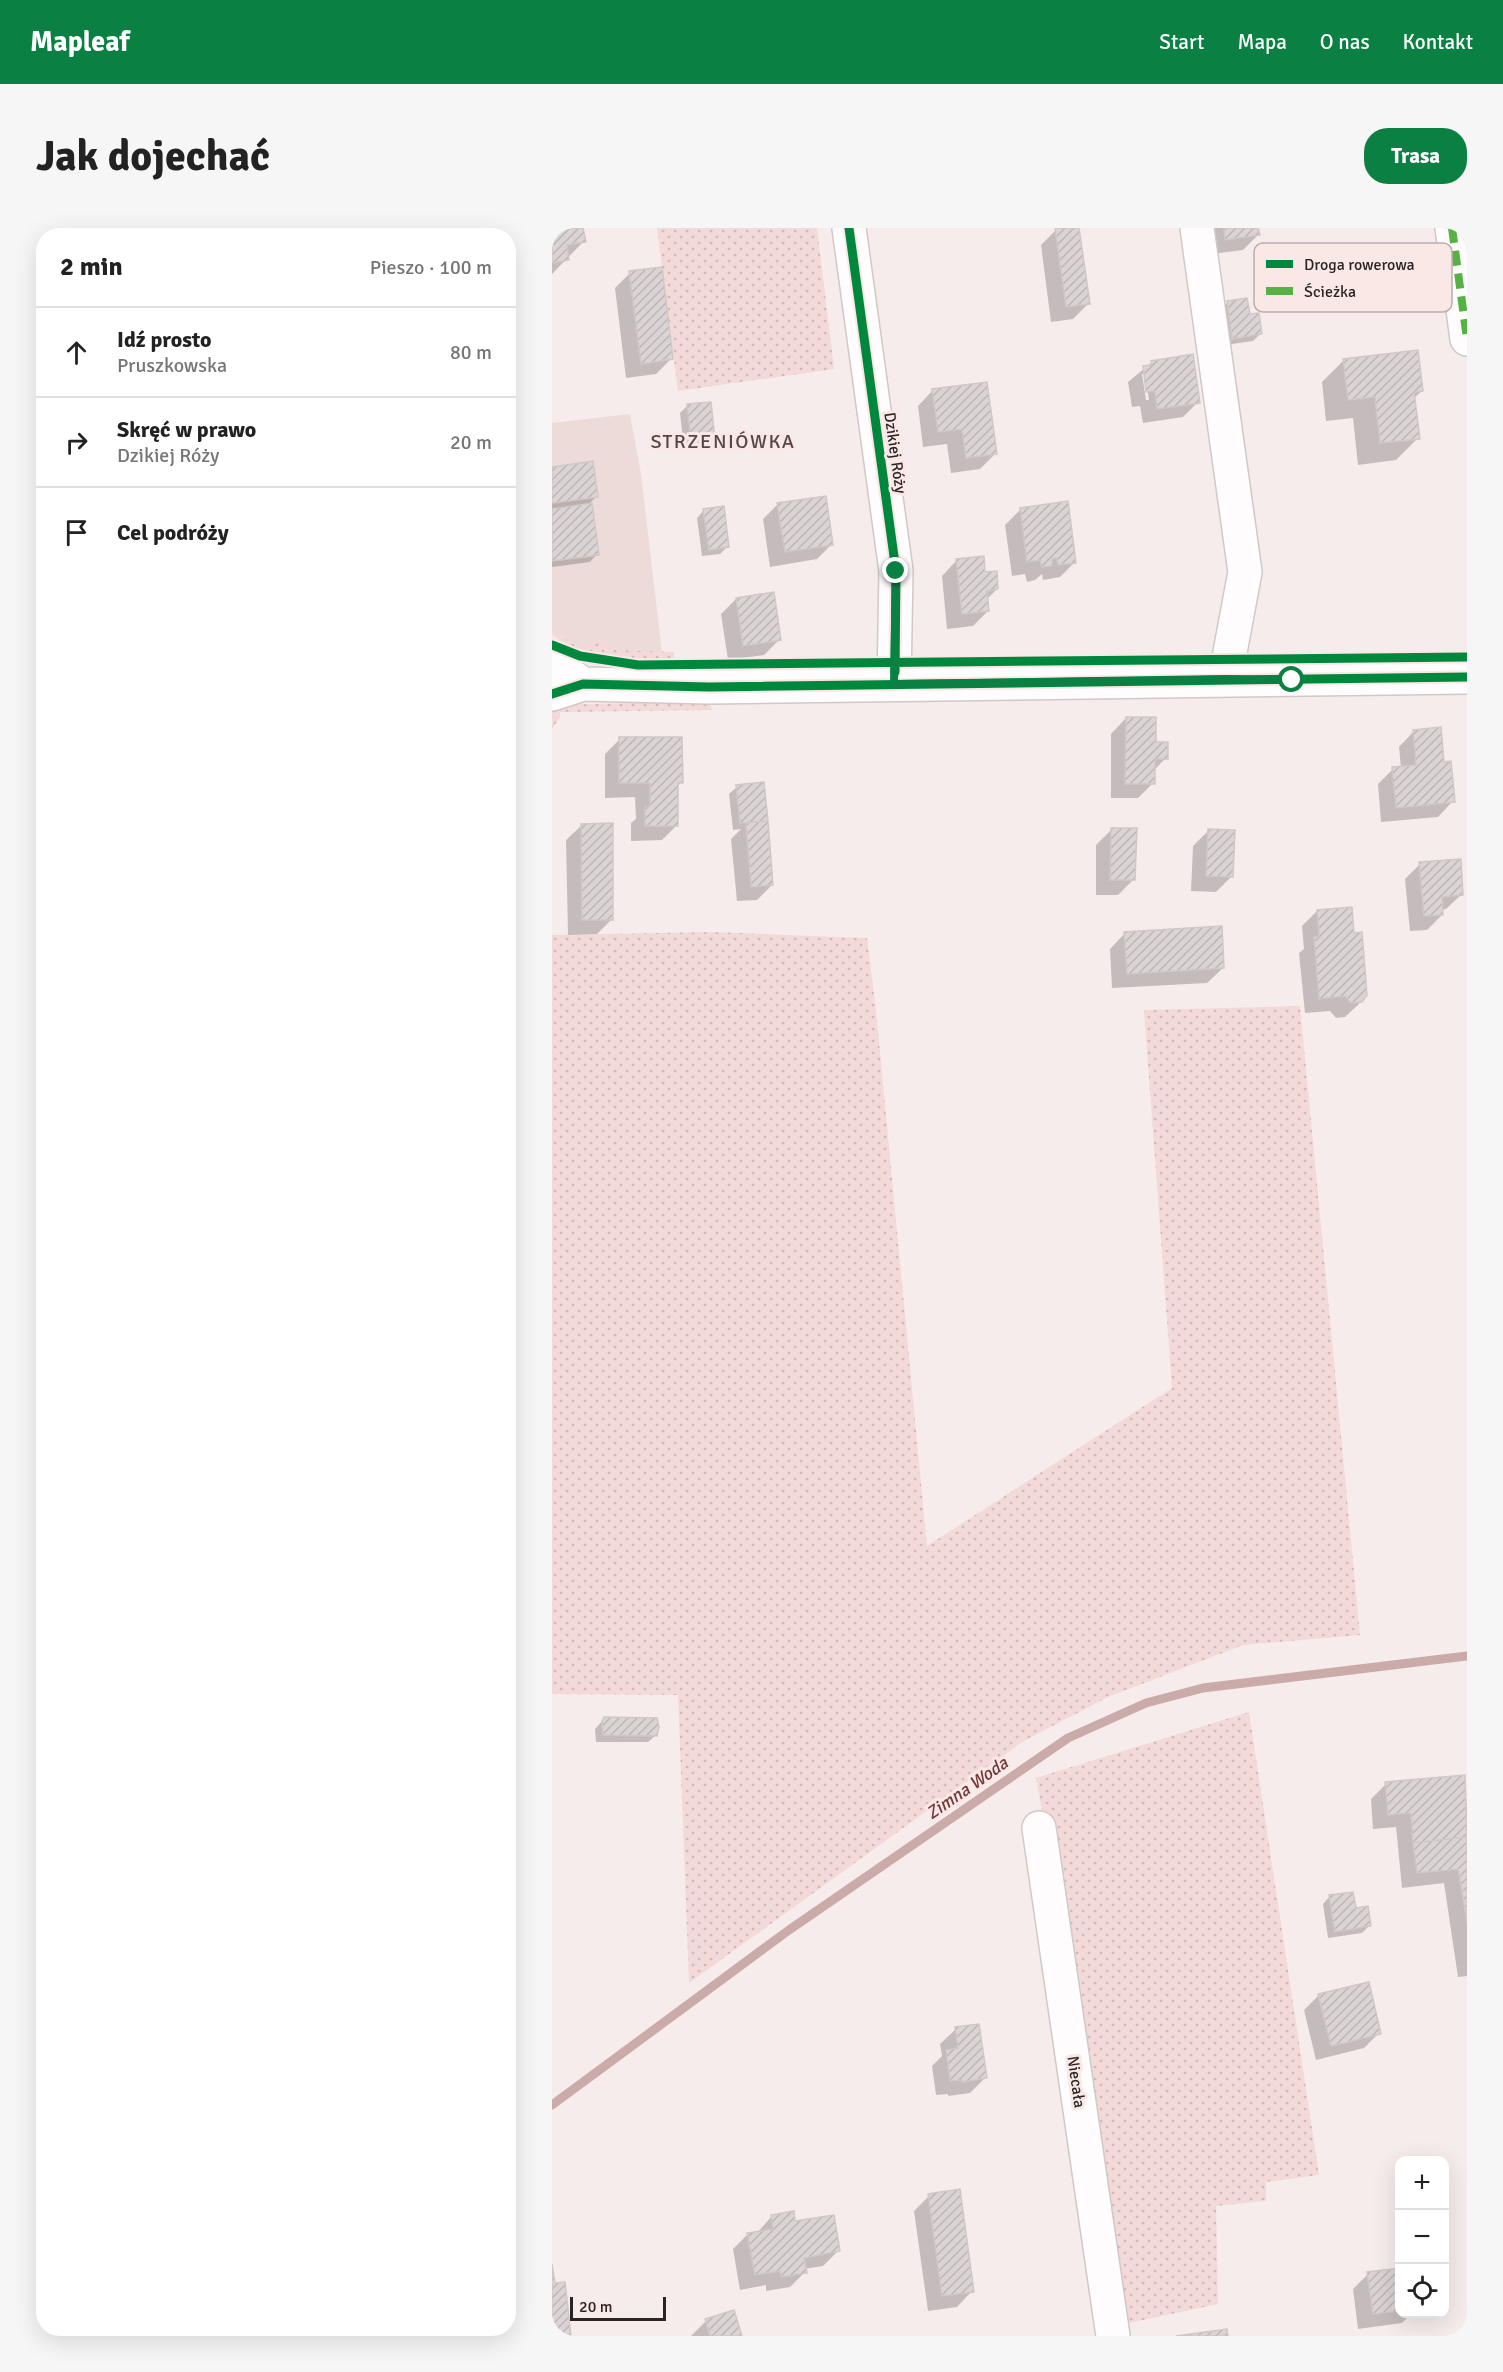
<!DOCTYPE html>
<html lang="pl">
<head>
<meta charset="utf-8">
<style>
	:root { --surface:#fff; --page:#f6f6f6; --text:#222; --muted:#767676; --line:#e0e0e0; --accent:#0b8043 }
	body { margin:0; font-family:Signika,sans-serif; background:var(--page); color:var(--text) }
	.controls { position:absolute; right:18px; bottom:18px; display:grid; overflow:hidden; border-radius:12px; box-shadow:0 6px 24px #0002 }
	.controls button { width:54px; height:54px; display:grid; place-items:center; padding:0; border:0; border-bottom:2px solid var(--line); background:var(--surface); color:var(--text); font:30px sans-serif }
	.scale { position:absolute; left:18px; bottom:15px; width:96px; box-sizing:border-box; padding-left:6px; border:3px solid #2a2424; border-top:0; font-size:16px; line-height:21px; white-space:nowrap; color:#2a2424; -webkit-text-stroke:4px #fae8e7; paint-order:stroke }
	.stop { position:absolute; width:18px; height:18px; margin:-14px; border:4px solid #0b8043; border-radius:50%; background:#fff }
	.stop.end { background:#0b8043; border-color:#fff; box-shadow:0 2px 6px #0008 }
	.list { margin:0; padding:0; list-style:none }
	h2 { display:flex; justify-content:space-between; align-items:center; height:78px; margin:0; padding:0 24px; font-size:26px }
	h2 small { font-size:20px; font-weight:400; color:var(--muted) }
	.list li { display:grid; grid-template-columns:39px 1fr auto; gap:18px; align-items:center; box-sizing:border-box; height:90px; padding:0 24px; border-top:2px solid var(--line) }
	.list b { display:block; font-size:22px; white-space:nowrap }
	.list p { margin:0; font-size:20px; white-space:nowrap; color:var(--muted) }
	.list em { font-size:20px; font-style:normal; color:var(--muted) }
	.icon { flex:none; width:33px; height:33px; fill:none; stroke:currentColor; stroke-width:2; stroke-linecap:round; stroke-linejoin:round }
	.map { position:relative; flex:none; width:915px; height:2108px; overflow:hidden; border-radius:24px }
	header { display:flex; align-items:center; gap:36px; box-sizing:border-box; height:84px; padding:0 30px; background:var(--accent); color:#fff }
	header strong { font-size:28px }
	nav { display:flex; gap:33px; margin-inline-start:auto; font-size:21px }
	.intro { display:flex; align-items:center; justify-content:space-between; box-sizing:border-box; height:144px; padding:0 36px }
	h1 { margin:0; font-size:42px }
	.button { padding:15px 27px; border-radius:24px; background:var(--accent); color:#fff; font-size:21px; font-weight:700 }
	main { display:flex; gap:36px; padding:0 36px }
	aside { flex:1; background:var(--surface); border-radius:24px; box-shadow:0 6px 24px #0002 }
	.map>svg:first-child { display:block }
</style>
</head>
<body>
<header>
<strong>Mapleaf</strong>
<nav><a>Start</a><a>Mapa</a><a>O nas</a><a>Kontakt</a></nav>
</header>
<div class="intro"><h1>Jak dojechać</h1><a class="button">Trasa</a></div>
<main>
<aside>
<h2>2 min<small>Pieszo · 100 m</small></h2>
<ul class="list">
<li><svg class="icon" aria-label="ahead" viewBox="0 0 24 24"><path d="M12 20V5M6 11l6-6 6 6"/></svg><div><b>Idź prosto</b><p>Pruszkowska</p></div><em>80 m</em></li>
<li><svg class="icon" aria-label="right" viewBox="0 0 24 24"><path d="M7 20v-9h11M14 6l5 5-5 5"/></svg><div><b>Skręć w prawo</b><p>Dzikiej Róży</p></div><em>20 m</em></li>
<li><svg class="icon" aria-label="arrive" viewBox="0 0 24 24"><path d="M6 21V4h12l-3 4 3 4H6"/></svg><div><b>Cel podróży</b></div></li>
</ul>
</aside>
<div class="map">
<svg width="915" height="2108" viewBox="0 0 915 2108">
	<defs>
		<pattern id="grass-dots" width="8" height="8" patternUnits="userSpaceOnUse" patternTransform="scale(1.5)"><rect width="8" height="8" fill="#f3d9d8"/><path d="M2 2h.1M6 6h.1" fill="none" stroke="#d0bab9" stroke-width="1.8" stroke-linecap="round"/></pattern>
		<pattern id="building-hatch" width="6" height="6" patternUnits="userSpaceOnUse" patternTransform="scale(1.5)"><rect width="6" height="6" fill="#dcd4d4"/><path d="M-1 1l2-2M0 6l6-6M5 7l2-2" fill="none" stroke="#bdb6b6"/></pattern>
	</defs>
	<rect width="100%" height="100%" fill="#f6eceb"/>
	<!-- built -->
	<path fill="#eddbda" d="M78 186 89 246 110 425 29 421 0 402V195Z"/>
	<!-- grass -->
	<path fill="url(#grass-dots)" d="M105 0H265L282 141 126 163Z
		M0 402 29 421 47 411 62 422 122 424V431C82 431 34 431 0 407Z
		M157 473 160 482 8 484V489L0 501V477Z
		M161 704 315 710 324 783 375 1318 620 1160 592 782 748 778 808 1407 691 1417 556 1469 470 1514 137 1755 126 1467 0 1466V707Z
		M697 1484 767 1947 714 1954V1973L664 1978 666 2076 568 2097 503 1653 484 1550Z"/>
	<!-- shadow -->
	<path fill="#0003" fill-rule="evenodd" d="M0 0H30L32 13 0 46Z
		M526 0 536 76 521 91 499 94 489 17 504 2Z
		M655 0H705L706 7 691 22 659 26Z
		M78 45 119 131 104 146 74 150 63 60Z
		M676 74 696 87 708 106 701 113 673 117 668 82Z
		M792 132 870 163 861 171 866 210 844 232 806 237 801 190 774 193 770 154Z
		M600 134 646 174 631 189 591 195 588 178 580 179 576 154ZM590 146H593L597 172H594Z
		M381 162 443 226 428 241 399 245 395 216 371 219 366 178Z
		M135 178 162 211 154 219 132 221 128 185Z
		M0 240 44 269 36 277 45 326 38 334 0 339Z
		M226 276 280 316 265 331 218 339 211 291Z
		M152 282 175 319 168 326 150 328 145 290Z
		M468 282 523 334 508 349 491 352 490 346 483 352 475 354 473 346 460 348 453 297Z
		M405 332 432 346 445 361 435 371 436 383 421 398 395 401 390 348Z
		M184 371 227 412 212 427 176 432 169 386Z
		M574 490 602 515 614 530 601 543V555L586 570H559V506Z
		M862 503 891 536 901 573 886 589 829 594 826 556 841 541 849 540 847 519Z
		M68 511 129 554 125 559V597L110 612 79 613V595L84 591 83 569 53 570V526Z
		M211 556 220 657 205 672 185 673 179 611 189 601 181 602 177 566 185 559Z
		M30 597 60 691 45 706 16 707 14 612Z
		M559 602 581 652 566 667H544V617Z
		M656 603 679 649 664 664 639 663 641 618Z
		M868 636 910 666 894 681 889 682 890 687 875 702 858 703 853 651Z
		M765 683 809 774 793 789 784 790 778 783 753 785 747 725 752 721 750 698Z
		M573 705 671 740 655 755 560 760 558 721Z
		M52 1491 104 1507 96 1514H44L43 1501Z
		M912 1548 915 1580V1748L906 1749 892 1655 850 1660 844 1599 821 1601 819 1571 834 1556Z
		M778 1668 818 1697 810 1705 776 1710 771 1676Z
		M767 1767 827 1805 812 1820 764 1832 752 1782Z
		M404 1801 433 1850 418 1865 396 1868V1866L384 1867 380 1838 390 1828 388 1816Z
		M377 1968 420 2063 405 2079 376 2083 362 1983Z
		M220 1988 242 1995 286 2023 271 2038 252 2041 253 2044 238 2059 214 2063V2057L188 2062 181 2021 196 2006 205 2005Z
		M848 2041V2086H859L850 2095 806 2101 801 2061 816 2046Z
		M154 2093 189 2108H139Z"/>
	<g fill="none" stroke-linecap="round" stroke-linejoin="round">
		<!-- stream -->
		<path stroke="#cbabaa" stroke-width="9" d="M0 1877 237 1702 516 1510 594 1475 651 1460 915 1428"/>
	</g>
	<!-- building -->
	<path fill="url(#building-hatch)" stroke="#cfc8c7" stroke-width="1.5" d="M0 0H31L34 14 15 17 17 32 0 35Z
		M503 0H527L538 76 514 79Z
		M672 0H706L708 7 673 12Z
		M110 39 121 131 89 136 77 43Z
		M695 70 698 86 707 85 710 106 680 111 675 73Z
		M866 122 871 163 862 164 868 211 828 215 823 169 796 172 791 131Z
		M641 126 648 175 605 181 603 163 594 164 591 138 599 137V133Z
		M435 154 445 226 414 230 410 201 386 204 380 161Z
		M159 174 163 212 139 214 135 176Z
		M41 233 46 269 0 275V239Z
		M274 268 281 317 233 324 225 275Z
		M516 273 524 335 506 337 505 330 500 331V338L490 339 488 332 475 334 468 280Z
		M40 275 47 327 0 333V281Z
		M172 278 177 319 157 322 151 281Z
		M432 328 433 344 445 343 446 361 435 363 437 383 410 386 404 331Z
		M222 364 229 412 191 418 184 370Z
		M574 489H604V514H616V531H603V556H573Z
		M889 499 892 534 899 533 903 574 844 580 840 539 864 537 861 502Z
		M67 509H130L131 555H126V598H93V579L98 578V555H67Z
		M212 554 216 593 188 595 184 557Z
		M216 593 221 657 199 659 194 595Z
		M61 595V692H30L29 596Z
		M559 600H585L583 652H558Z
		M656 601 683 602 681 649 654 648Z
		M909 631 911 667 890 669 891 687 872 688 867 634Z
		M800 679 802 705 810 704 815 767 810 774 799 775 793 768 767 771 762 709 767 708 765 682Z
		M670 698 672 740 575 746 572 704Z
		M52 1489 105 1490 107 1499 105 1508 51 1507 50 1493Z
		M913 1547 915 1609 861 1615 859 1585 836 1587 833 1554Z
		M915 1609V1662L910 1663 906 1641 865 1645 861 1615Z
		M915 1662V1695L910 1663Z
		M801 1664 804 1680 816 1678 819 1698 783 1704 777 1667Z
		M817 1754 829 1806 779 1818 766 1766Z
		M427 1796 435 1850 410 1854V1852L398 1853 394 1822 406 1820 403 1799Z
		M408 1961 422 2064 390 2068 376 1966Z
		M242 1983 243 1993 282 1987 288 2023 252 2030 255 2045 229 2049 228 2043 203 2047 195 2005 221 2001 219 1987Z
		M0 2036 3 2055 13 2054 19 2108H0Z
		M848 2040V2083L821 2086 815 2044Z
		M182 2082 190 2108H158L153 2091Z
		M675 2101 676 2108H624Z"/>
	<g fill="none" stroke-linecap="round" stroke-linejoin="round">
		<defs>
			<path id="minor" d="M297 0 344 343 342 456
				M645 0 693 344 673 451
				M900 0 915 111
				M0 437 9 441 31 456
				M0 466 31 456 157 459 915 449
				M487 1600 561 2108"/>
		</defs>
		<!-- minor casing -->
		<use href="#minor" stroke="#d0c9c8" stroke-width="36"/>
		<!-- minor -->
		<use href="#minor" stroke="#fefcfc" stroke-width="33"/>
		<!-- quiet -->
		<path stroke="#56b245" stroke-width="8" stroke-dasharray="15 8" stroke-linecap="butt" d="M900 0 915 111"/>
		<defs>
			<path id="cycleway" d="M297 0 344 343 343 444
				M0 417 28 428 86 437 915 429
				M0 466 31 456 157 459 915 449"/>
		</defs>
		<!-- cycleway casing -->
		<use href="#cycleway" stroke="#fae8e7" stroke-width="13"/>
		<!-- cycleway -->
		<use href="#cycleway" stroke="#00873e" stroke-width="9"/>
	</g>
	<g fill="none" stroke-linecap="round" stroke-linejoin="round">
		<!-- route -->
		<path stroke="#0b8043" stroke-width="8" d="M344 343 342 456 673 451 740 452"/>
	</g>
	<g text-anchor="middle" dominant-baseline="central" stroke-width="6" stroke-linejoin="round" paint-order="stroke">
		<!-- street labels -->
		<g font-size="16" fill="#2a2424" stroke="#fae8e7">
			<text transform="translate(343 225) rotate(82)">Dzikiej Róży</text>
			<text transform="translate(524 1854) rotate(82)">Niecała</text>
		</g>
		<!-- water labels -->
		<g font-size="18" font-style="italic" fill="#713839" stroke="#fae8e7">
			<text transform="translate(415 1560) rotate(-35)">Zimna Woda</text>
		</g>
		<!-- quarter labels -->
		<g font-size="20" letter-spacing="1.5" fill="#564848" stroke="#fae8e7">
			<text x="171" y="213">STRZENIÓWKA</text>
		</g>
	</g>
	<!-- legend -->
	<rect x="702" y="15" width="198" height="69" rx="9" fill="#fae8e7" stroke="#bcadac" stroke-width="1.5"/>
	<rect x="714" y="32" width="27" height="8" fill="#00873e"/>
	<rect x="714" y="59" width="27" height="8" fill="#56b245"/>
	<g font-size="16" fill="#2a2424">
		<text x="752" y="42">Droga rowerowa</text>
		<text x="752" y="69">Ścieżka</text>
	</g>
</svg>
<div class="controls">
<button>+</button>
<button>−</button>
<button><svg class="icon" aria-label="locate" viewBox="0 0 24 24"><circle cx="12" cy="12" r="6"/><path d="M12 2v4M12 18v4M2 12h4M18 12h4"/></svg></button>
</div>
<div class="scale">20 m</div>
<div class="stop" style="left:740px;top:452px"></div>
<div class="stop end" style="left:344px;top:343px"></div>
</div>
</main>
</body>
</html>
